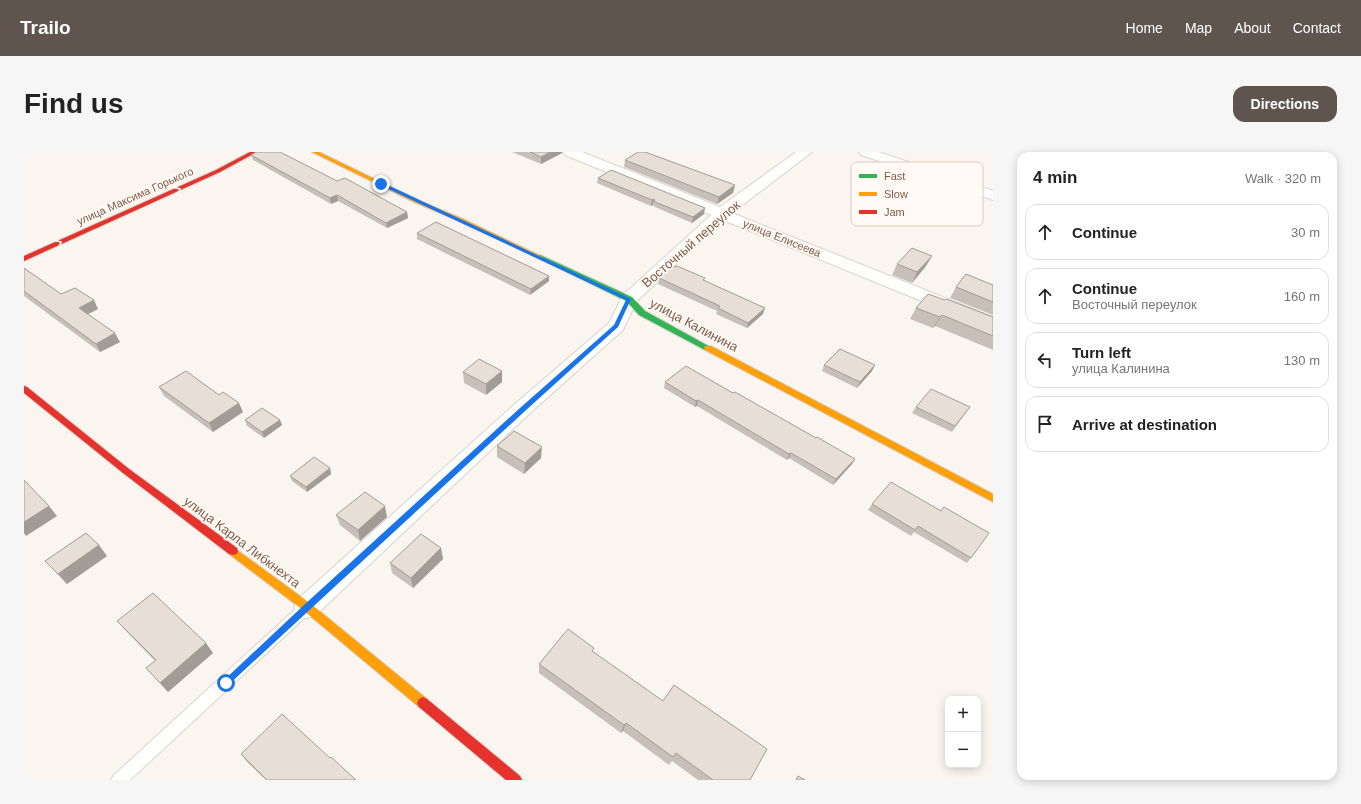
<!DOCTYPE html>
<html lang="en">
<head>
<meta charset="utf-8">
<style>
	:root { --surface:#fff; --page:#f6f6f6; --text:#222; --muted:#767676; --line:#e0e0e0; --accent:#5f544e }
	body { margin:0; font-family:Helvetica,sans-serif; background:var(--page); color:var(--text) }
	.controls { position:absolute; right:12px; bottom:12px; display:grid; overflow:hidden; border-radius:8px; box-shadow:0 2px 10px #0003 }
	.controls button { width:36px; height:36px; display:grid; place-items:center; padding:0; border:0; border-bottom:1px solid var(--line); background:var(--surface); color:var(--text); font:20px sans-serif }
	.stop { position:absolute; width:12px; height:12px; margin:-9px; border:3px solid #1a73e8; border-radius:50%; background:#fff }
	.stop.end { background:#1a73e8; border-color:#fff; box-shadow:0 1px 4px #0008 }
	.list { margin:0; padding:0; list-style:none }
	h2 { display:flex; justify-content:space-between; align-items:center; height:52px; margin:0; padding:0 16px; font-size:17px }
	h2 small { font-size:13px; font-weight:400; color:var(--muted) }
	.list li { display:grid; grid-template-columns:26px 1fr auto; gap:12px; align-items:center; box-sizing:border-box; height:56px; margin:0 8px 8px; padding:0 8px; border:1px solid var(--line); border-radius:12px }
	.list b { display:block; font-size:15px; white-space:nowrap }
	.list p { margin:0; font-size:13px; white-space:nowrap; color:var(--muted) }
	.list em { font-size:13px; font-style:normal; color:var(--muted) }
	.icon { flex:none; width:22px; height:22px; fill:none; stroke:currentColor; stroke-width:2; stroke-linecap:round; stroke-linejoin:round }
	.map { position:relative; flex:none; width:969px; height:628px; overflow:hidden; border-radius:12px }
	header { display:flex; align-items:center; gap:24px; box-sizing:border-box; height:56px; padding:0 20px; background:var(--accent); color:#fff }
	header strong { font-size:19px }
	nav { display:flex; gap:22px; margin-inline-start:auto; font-size:14px }
	.intro { display:flex; align-items:center; justify-content:space-between; box-sizing:border-box; height:96px; padding:0 24px }
	h1 { margin:0; font-size:28px }
	.button { padding:10px 18px; border-radius:12px; background:var(--accent); color:#fff; font-size:14px; font-weight:700 }
	main { display:flex; gap:24px; padding:0 24px }
	aside { flex:1; background:var(--surface); border-radius:12px; box-shadow:0 2px 10px #0003 }
	.map>svg:first-child { display:block }
</style>
</head>
<body>
<header>
<strong>Trailo</strong>
<nav><a>Home</a><a>Map</a><a>About</a><a>Contact</a></nav>
</header>
<div class="intro"><h1>Find us</h1><a class="button">Directions</a></div>
<main>
<div class="map">
<svg width="969" height="628" viewBox="0 0 969 628">
	<rect width="100%" height="100%" fill="#faf6ef"/>
	<g fill="none" stroke-linecap="round" stroke-linejoin="round">
		<defs>
			<path id="lane" d="M283 449 288 451 289 455 288 459 106 628H87L90 623 278 451Z"/>
			<path id="street" d="M539 0H558L696 55 772 0H788L708 61 969 165V178L699 68 613 149 599 178 505 262 292 463 283 466 274 463 270 455 274 447 491 252 585 171 599 143 687 63 541 3Z
				M835 0H855L969 39V48L837 3Z"/>
			<path id="fast" d="M516 103 608 145 621 159 688 196 687 198H681L615 163 602 149 514 106 513 105Z"/>
			<path id="slow" d="M288 0H295L396 49 439 67 519 105 516 107 514 106 435 69 392 51Z
				M681 194H687L969 342V350L681 198 680 196Z
				M209 395 287 452 403 547 405 551 403 555 399 557 395 555 279 458 205 402 204 399 205 396Z"/>
			<path id="jam" d="M226 0H233L196 20 0 109V104L192 18Z
				M0 234 3 235 105 317 213 396 214 399 213 402 209 403 205 402 99 321 0 241Z
				M399 545 403 547 496 624 498 628H482L395 555 393 551 395 547Z"/>
		</defs>
		<!-- lane casing -->
		<use href="#lane" stroke="#dad3cd" stroke-width="2"/>
		<!-- street casing -->
		<use href="#street" stroke="#dad3cd" stroke-width="2"/>
		<!-- fast casing -->
		<use href="#fast" stroke="#dad2cb" stroke-width="2"/>
		<!-- slow casing -->
		<use href="#slow" stroke="#dad2cb" stroke-width="2"/>
		<!-- jam casing -->
		<use href="#jam" stroke="#dad2cb" stroke-width="2"/>
		<!-- lane -->
		<use href="#lane" fill="#fefefd" fill-rule="evenodd"/>
		<!-- street -->
		<use href="#street" fill="#fefefd" fill-rule="evenodd"/>
		<!-- fast -->
		<use href="#fast" fill="#30b455" fill-rule="evenodd"/>
		<!-- slow -->
		<use href="#slow" fill="#ff9f0a" fill-rule="evenodd"/>
		<!-- jam -->
		<use href="#jam" fill="#e5322d" fill-rule="evenodd"/>
	</g>
	<!-- wall -->
	<path fill="#c7bfb8" d="M488 0H538V1L517 12Z
		M227 3 313 29 383 60 384 66 363 76 314 49 307 52 229 8Z
		M601 8 711 33 709 41 693 52 600 15Z
		M574 26 680 62 668 71 631 55 629 53 627 54 573 31Z
		M393 81 525 124V129L506 143 393 87Z
		M873 112 902 114 888 131 868 123Z
		M0 116 37 142 74 157 64 162 96 190 76 200 0 144Z
		M635 126H681L680 128 739 162 723 176 692 162 693 159 634 132Z
		M969 133V163L926 146 932 135Z
		M921 148 969 165V198L911 174 909 176 886 167 892 156Z
		M800 213H851L848 219 833 236 798 219Z
		M439 220 478 230 462 243 440 231Z
		M641 230 709 241 792 286 831 307 828 312 809 333 765 306 763 308 673 254 671 255 640 236Z
		M135 235 219 260 189 280 140 244Z
		M892 255H946L928 280 888 261Z
		M221 268H256L258 273 240 286 223 274Z
		M473 294 517 306 500 322 473 305Z
		M306 316 307 322 283 340 268 329 266 324Z
		M848 352 917 359 947 406 943 411 890 380 887 384 844 358Z
		M312 363 363 365 336 389 316 373Z
		M417 396 419 407 389 436 368 421 366 411Z
		M83 404 43 432 21 409Z
		M93 469 189 501 144 540 122 516 131 509 101 478Z
		M570 500 726 628H674L648 609 645 613 599 579 597 581 515 521V512Z
		M217 602 306 606 332 628H242L223 610Z"/>
	<!-- shaded-wall -->
	<path fill="#a29b96" d="M526 0H538V1L517 12V5Z
		M711 33 709 41 693 52 695 45Z
		M313 43 314 49 307 52 306 46Z
		M630 47 629 53 627 54 628 48Z
		M681 56 680 62 668 71 669 65Z
		M383 60 384 66 363 76 362 71Z
		M908 104 902 114 888 131 893 120Z
		M525 124V129L506 143 507 137Z
		M70 148 74 157 60 164 55 156Z
		M741 156 739 162 723 176 724 171Z
		M918 163 911 174 909 176 916 165Z
		M91 181 96 190 76 200 72 192Z
		M851 213 848 219 833 236 836 230Z
		M478 219V230L462 243V232Z
		M674 248 673 254 671 255 672 249Z
		M215 251 219 260 189 280 185 271Z
		M256 268 258 273 240 286 238 280Z
		M518 295 517 306 500 322 501 311Z
		M767 301 765 306 763 308 765 302Z
		M831 307 828 312 809 333 812 327Z
		M306 316 307 322 283 340 282 335Z
		M25 354 33 364 2 384 0 381V370Z
		M361 354 363 365 336 389 334 378Z
		M75 393 83 404 43 432 34 422Z
		M417 396 419 407 389 436 387 426Z
		M182 491 189 501 144 540 136 531Z
		M602 571 599 579 597 581 600 573Z"/>
	<!-- building -->
	<path fill="#e7ded6" stroke="#a29b96" d="M232 0H256L313 29 321 26 383 60 362 71 313 43 306 46 227 3Z
		M506 0H526L517 5Z
		M614 0H621L711 33 695 45 601 8Z
		M587 18 681 56 669 65 631 50 630 47 628 48 574 26Z
		M412 70 525 124 507 137 393 81Z
		M888 96 908 104 893 120 873 112Z
		M648 114 651 115 653 114 681 126 679 128 741 156 724 171 694 156 696 154 635 126Z
		M0 116 37 142 51 136 70 148 55 156 91 181 72 192 0 139Z
		M942 122 969 133V150L932 135Z
		M904 142 921 148 922 147 969 165V184L918 163 916 165 892 156Z
		M816 197 851 213 836 230 800 213Z
		M455 207 478 219 462 232 439 220Z
		M662 214 709 241 711 240 792 286 793 285 831 307 812 327 767 301 765 302 674 248 672 249 641 230Z
		M162 219 195 243 199 240 215 251 185 271 135 235Z
		M907 237 946 255 931 274 892 255Z
		M238 256 256 268 238 280 221 268Z
		M490 279 518 295 501 311 473 294Z
		M290 305 306 316 282 335 266 324Z
		M0 328 25 354 0 370Z
		M867 330 917 359 920 355 965 381 947 406 894 374 891 378 848 352Z
		M341 340 361 354 334 378 312 363Z
		M62 381 75 393 34 422 21 409Z
		M397 382 417 396 387 426 366 411Z
		M129 441 182 491 136 531 122 516 132 508 93 469Z
		M544 477 570 496 568 499 639 549 650 533 743 597 726 628H689L652 601 649 605 602 571 600 573 515 512Z
		M258 562 306 606 307 605 332 628H243L217 602Z
		M774 624 781 628H772Z"/>
	<!-- one-way arrows -->
	<defs><path id="oneway-chevron" d="M-2-3.5L2.5 0L-2 3.5" fill="none" stroke-width="1.6" stroke-linecap="round" stroke-linejoin="round"/></defs>
	<g stroke="#fffaf3">
		<use href="#oneway-chevron" transform="translate(154 38) rotate(-24)"/>
		<use href="#oneway-chevron" transform="translate(35 91) rotate(-25)"/>
	</g>
	<!-- route -->
	<path fill="#1a73e8" d="M357 30 607 147 594 175 501 259 202 535 199 534 198 531 199 529 280 453 496 256 590 173 602 148 356 33Z"/>
	<g text-anchor="middle" dominant-baseline="central" stroke-width="3.5" stroke-linejoin="round" paint-order="stroke">
		<!-- far-street labels -->
		<g font-size="11" fill="#7d5c4a" stroke="#fffaf3">
			<text transform="translate(111 44) rotate(-24)">улица Максима Горького</text>
			<text transform="translate(758 86) rotate(22)">улица Елисеева</text>
		</g>
		<!-- street labels -->
		<g font-size="13" fill="#7d5c4a" stroke="#fffaf3">
			<text transform="translate(667 92) rotate(-41)">Восточный переулок</text>
			<text transform="translate(670 173) rotate(28)">улица Калинина</text>
			<text transform="translate(218 390) rotate(37)">улица Карла Либкнехта</text>
		</g>
	</g>
	<!-- legend -->
	<rect x="827" y="10" width="132" height="64" rx="6" fill="#fffaf3" stroke="#d8cbc0" stroke-width="1"/>
	<rect x="835" y="22" width="18" height="4" fill="#30b455"/>
	<rect x="835" y="40" width="18" height="4" fill="#ff9f0a"/>
	<rect x="835" y="58" width="18" height="4" fill="#e5322d"/>
	<g font-size="11" fill="#7d5c4a">
		<text x="860" y="28">Fast</text>
		<text x="860" y="46">Slow</text>
		<text x="860" y="64">Jam</text>
	</g>
</svg>
<div class="controls">
<button>+</button>
<button>−</button>
</div>
<div class="stop" style="left:202px;top:531px"></div>
<div class="stop end" style="left:357px;top:32px"></div>
</div>
<aside>
<h2>4 min<small>Walk · 320 m</small></h2>
<ul class="list">
<li><svg class="icon" aria-label="ahead" viewBox="0 0 24 24"><path d="M12 20V5M6 11l6-6 6 6"/></svg><div><b>Continue</b></div><em>30 m</em></li>
<li><svg class="icon" aria-label="ahead" viewBox="0 0 24 24"><path d="M12 20V5M6 11l6-6 6 6"/></svg><div><b>Continue</b><p>Восточный переулок</p></div><em>160 m</em></li>
<li><svg class="icon" aria-label="left" viewBox="0 0 24 24"><path d="M17 20v-9H6M10 6l-5 5 5 5"/></svg><div><b>Turn left</b><p>улица Калинина</p></div><em>130 m</em></li>
<li><svg class="icon" aria-label="arrive" viewBox="0 0 24 24"><path d="M6 21V4h12l-3 4 3 4H6"/></svg><div><b>Arrive at destination</b></div></li>
</ul>
</aside>
</main>
</body>
</html>
